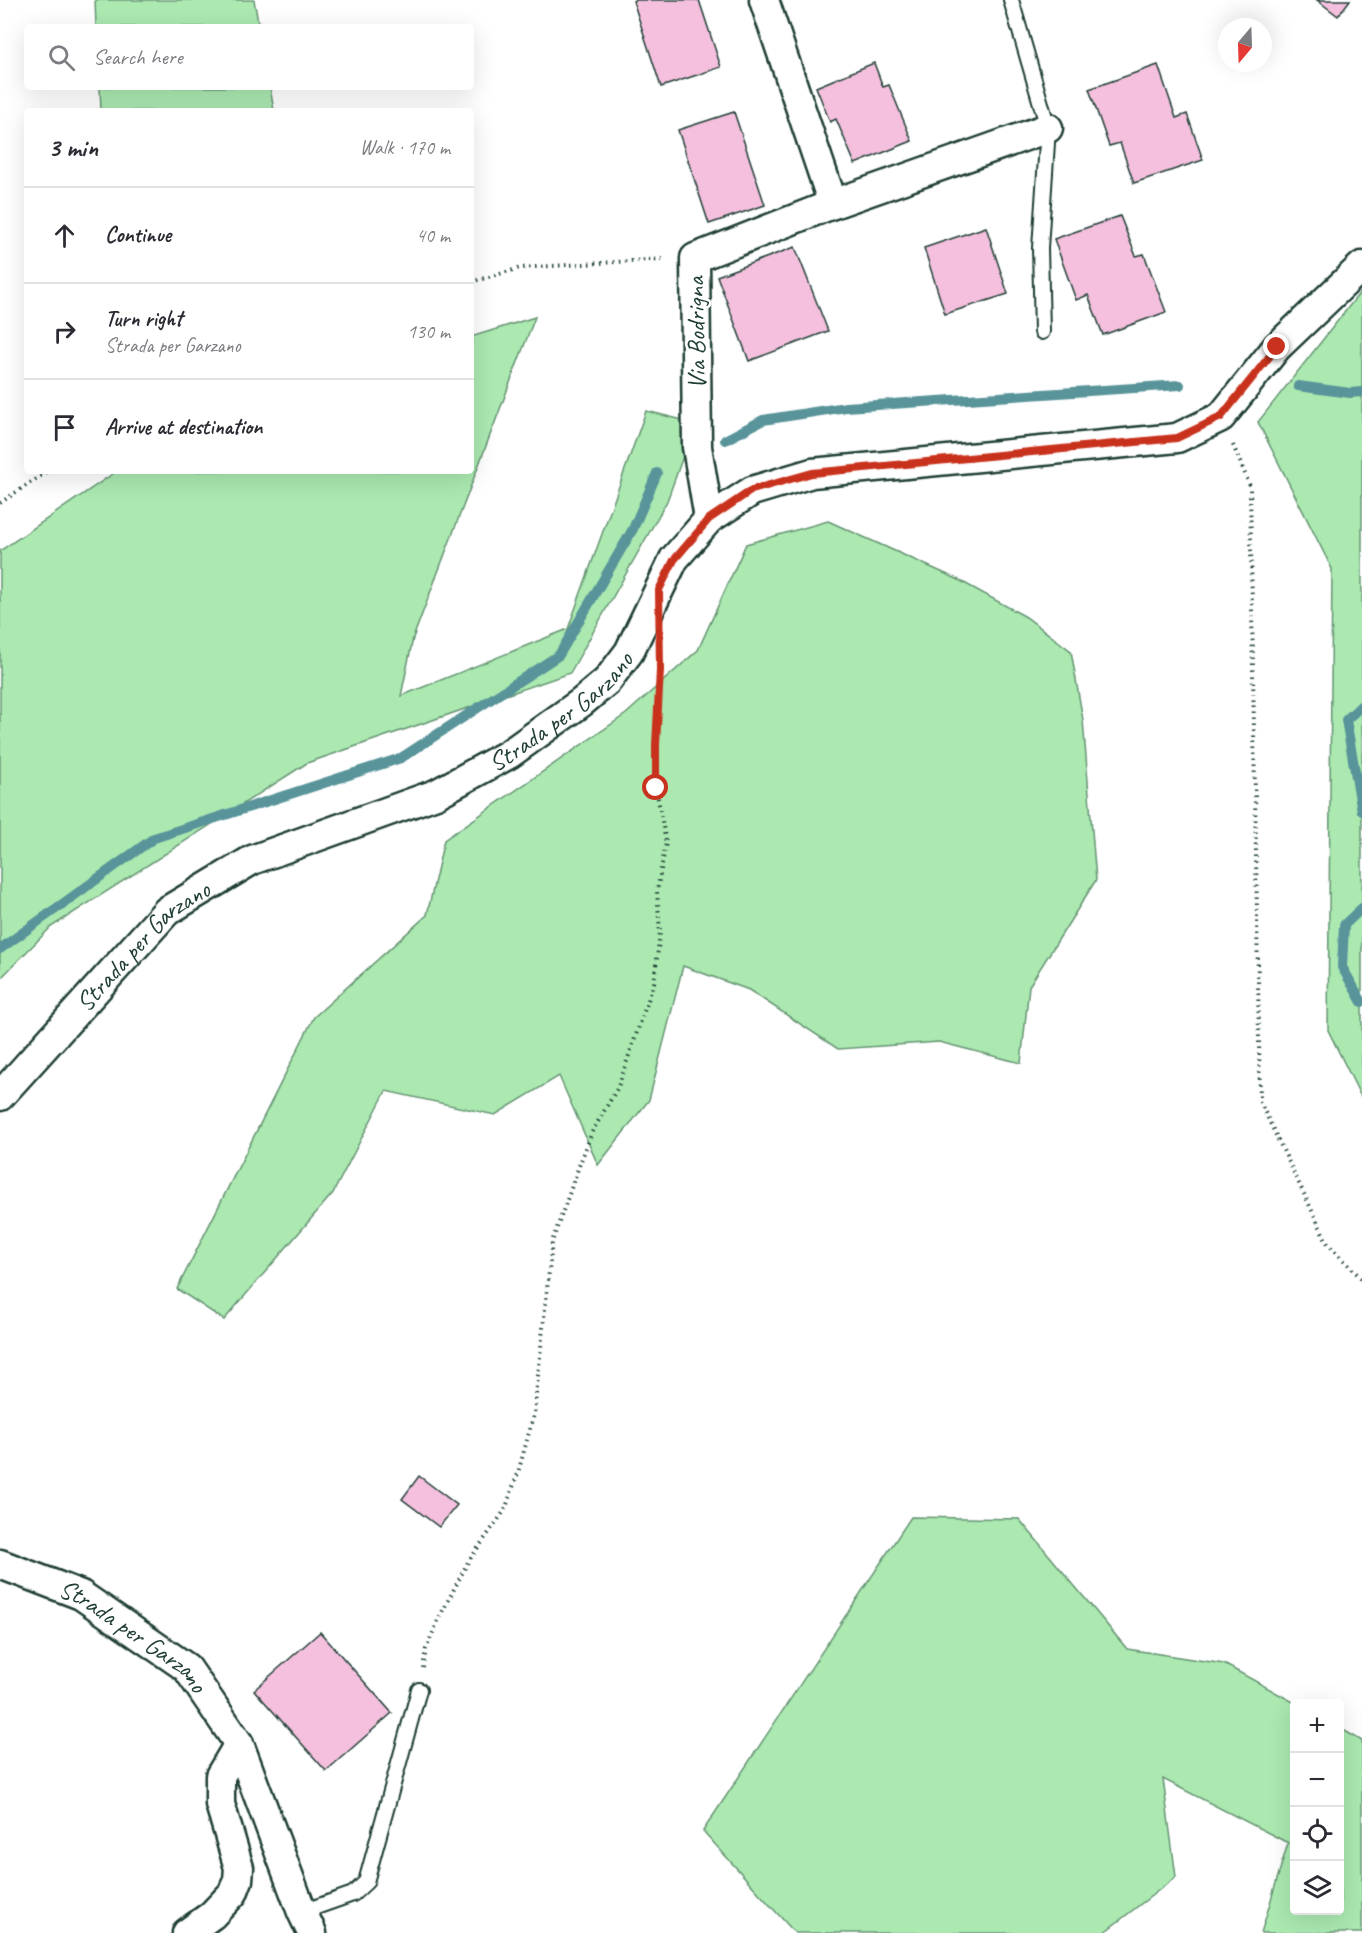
<!DOCTYPE html>
<html lang="en">
<head>
<meta charset="utf-8">
<style>
	:root { --surface:#fff; --page:#f7f7f7; --text:#2b2b33; --muted:#7c7c81; --line:#e1e1e2 }
	body { margin:0; font-family:Caveat,sans-serif; background:var(--page); color:var(--text) }
	.controls { position:absolute; right:18px; bottom:18px; display:grid; overflow:hidden; border-radius:6px; box-shadow:0 6px 24px #0002 }
	.controls button { width:54px; height:54px; display:grid; place-items:center; padding:0; border:0; border-bottom:2px solid var(--line); background:var(--surface); color:var(--text); font:30px sans-serif }
	.compass { position:absolute; left:1218px; top:18px; width:54px; height:54px; border-radius:50%; background:var(--surface); box-shadow:0 6px 24px #0002; rotate:199deg }
	.stop { position:absolute; width:18px; height:18px; margin:-14px; border:4px solid #c8321e; border-radius:50%; background:#fff }
	.stop.end { background:#c8321e; border-color:#fff; box-shadow:0 2px 6px #0008 }
	.list { margin:0; padding:0; list-style:none }
	h2 { display:flex; justify-content:space-between; align-items:center; height:78px; margin:0; padding:0 24px; font-size:26px }
	h2 small { font-size:20px; font-weight:400; color:var(--muted) }
	.list li { display:grid; grid-template-columns:39px 1fr auto; gap:18px; align-items:center; box-sizing:border-box; height:96px; padding:0 24px; border-top:2px solid var(--line) }
	.list b { display:block; font-size:22px; white-space:nowrap }
	.list p { margin:0; font-size:20px; white-space:nowrap; color:var(--muted) }
	.list em { font-size:20px; font-style:normal; color:var(--muted) }
	.icon { flex:none; width:33px; height:33px; fill:none; stroke:currentColor; stroke-width:2; stroke-linecap:round; stroke-linejoin:round }
	.map { position:relative; flex:none; width:1362px; height:1933px; overflow:hidden }
	.search { position:absolute; background:var(--surface); box-shadow:0 6px 24px #0002; left:24px; top:24px; width:450px; height:66px; display:flex; align-items:center; gap:15px; box-sizing:border-box; padding:0 21px; border-radius:6px; color:var(--muted); font-size:22px }
	.panel { position:absolute; background:var(--surface); box-shadow:0 6px 24px #0002; left:24px; top:108px; width:450px; height:366px; border-radius:6px }
	.map>svg:first-child { display:block }
</style>
</head>
<body>
<div class="map">
<svg width="1362" height="1933" viewBox="0 0 1362 1933">
	<rect width="100%" height="100%" fill="#fff"/>
	<filter id="ink" filterUnits="userSpaceOnUse"><feTurbulence type="fractalNoise" baseFrequency=".0167" numOctaves="2"/><feDisplacementMap in="SourceGraphic" scale="12" xChannelSelector="R" yChannelSelector="G"/><feConvolveMatrix kernelMatrix="1 2 1 2 8 2 1 2 1" color-interpolation-filters="sRGB"/></filter>
	<g filter="url(#ink)">
		<!-- green -->
		<path fill="#abe9b1" stroke="#659372" stroke-width="1.5" d="M95 0H254L259 27H96Z
			M100 87H270L274 111H101Z
			M1362 290V1099L1328 1030 1332 569 1258 422Z
			M535 317 413 638 401 696 568 629 646 411 695 423 667 501 570 673 307 763 51 927 0 979V551L117 471H471V337Z
			M828 521 957 579 1026 617 1071 651 1083 720 1096 880 1029 986 1021 1063 939 1042 838 1049 749 990 683 966 649 1100 598 1165 559 1076 495 1115 386 1091 333 1193 224 1320 177 1289 314 1017 427 915 444 840 626 714 698 650 746 544Z
			M911 1517 1019 1519 1127 1649 1224 1664 1295 1703 1294 1910H1340V1728L1362 1741V1933H1261L1288 1843 1163 1779 1176 1877 1103 1933H795L703 1831Z"/>
		<g fill="none" stroke-linecap="round" stroke-linejoin="round">
			<!-- stream -->
			<path stroke="#599499" stroke-width="10" d="M1298 386 1350 393 1362 392
				M725 440 763 420 846 407 1180 385
				M1362 705 1346 720 1362 811
				M1362 908 1344 925 1342 967 1362 1002
				M0 949 154 838 401 758 559 655 633 529 657 473"/>
		</g>
		<!-- building -->
		<path fill="#f4c0de" stroke="#1f3d34" stroke-width="1.5" d="M636 0H699L721 67 661 87 633 1Z
			M1317 0H1350L1338 16Z
			M874 63 883 87 889 85 912 141 855 164 836 119 830 122 816 87Z
			M1158 65 1176 118 1187 114 1203 160 1134 183 1120 143 1109 146 1089 89Z
			M734 112 765 205 709 224 678 130Z
			M1120 216 1136 256 1144 254 1166 312 1103 335 1088 295 1076 300 1054 239Z
			M986 227 1008 294 945 314 924 248Z
			M795 247 828 331 749 361 717 276Z
			M419 1476 457 1505 439 1527 402 1499Z
			M320 1632 392 1713 326 1771 254 1690Z"/>
		<g fill="none" stroke-linecap="round" stroke-linejoin="round">
			<defs>
				<path id="lane" d="M1011 0 1048 128 1040 248 1042 332
					M302 1912 353 1894 366 1882 419 1690"/>
				<g id="street">
					<path d="M764 0 833 204"/>
					<path d="M709 519 697 447 695 258 833 204 1048 128"/>
					<path id="s1" d="M0 1096 167 911 252 860 436 794 509 754 582 702 607 681 629 652 674 559 709 519 752 491 812 473 1177 438 1221 417 1277 347 1362 266"/>
					<path id="s2" d="M0 1564 81 1595 187 1668 239 1744 302 1912 312 1933"/>
					<path d="M187 1933 212 1915 233 1893 238 1880 239 1868 220 1804V1776L239 1744"/>
				</g>
			</defs>
			<!-- lane casing -->
			<use href="#lane" stroke="#1f3d34" stroke-width="18"/>
			<!-- street casing -->
			<use href="#street" stroke="#1f3d34" stroke-width="33"/>
			<!-- path -->
			<path stroke="#1f3d34" stroke-width="4" stroke-dasharray="1.5 4.5" stroke-linecap="butt" d="M471 282 520 268 664 259
				M1233 445 1250 486 1260 1102 1328 1244 1362 1279
				M0 503 48 471
				M423 1668 426 1649 440 1616 468 1562 505 1510 518 1473 534 1414 552 1242 579 1166 592 1132 618 1087 654 983 660 932 657 891 666 843 656 788V745L660 666"/>
			<!-- lane -->
			<use href="#lane" stroke="#fff" stroke-width="14"/>
			<!-- street -->
			<use href="#street" stroke="#fff" stroke-width="28"/>
		</g>
	</g>
	<g fill="none" stroke-linecap="round" stroke-linejoin="round" filter="url(#ink)">
		<!-- route -->
		<path stroke="#c8321e" stroke-width="8" d="M656 788V745L660 670 659 590 674 560 709 519 752 490 812 473 1177 438 1221 417 1277 347"/>
	</g>
	<g text-anchor="middle" dominant-baseline="central" stroke-width="5" stroke-linejoin="round" paint-order="stroke">
		<!-- street labels -->
		<g font-size="26" fill="#1f3d34" stroke="#fff">
			<text transform="translate(696 333) rotate(-91)">Via Bodrigna</text>
			<text stroke="none"><textPath href="#s1" startOffset="694">Strada per Garzano</textPath></text>
			<text stroke="none"><textPath href="#s1" startOffset="208">Strada per Garzano</textPath></text>
			<text stroke="none"><textPath href="#s2" startOffset="153">Strada per Garzano</textPath></text>
		</g>
	</g>
</svg>
<div class="controls">
<button>+</button>
<button>−</button>
<button><svg class="icon" aria-label="locate" viewBox="0 0 24 24"><circle cx="12" cy="12" r="6"/><path d="M12 2v4M12 18v4M2 12h4M18 12h4"/></svg></button>
<button><svg class="icon" aria-label="layers" viewBox="0 0 24 24"><path d="M12 4l9 5-9 5-9-5zM3 14l9 5 9-5"/></svg></button>
</div>
<svg class="compass" viewBox="-18 -18 36 36"><path d="M0-13l5 13h-10z" fill="#e53935"/><path d="M0 13l5-13h-10z" fill="#7c7c81"/></svg>
<div class="stop" style="left:656px;top:788px"></div>
<div class="stop end" style="left:1277px;top:347px"></div>
<div class="search"><svg class="icon" aria-label="search" viewBox="0 0 24 24"><circle cx="10" cy="10" r="6"/><path d="M15 15l6 6"/></svg>Search here</div>
<section class="panel">
<h2>3 min<small>Walk · 170 m</small></h2>
<ul class="list">
<li><svg class="icon" aria-label="ahead" viewBox="0 0 24 24"><path d="M12 20V5M6 11l6-6 6 6"/></svg><div><b>Continue</b></div><em>40 m</em></li>
<li><svg class="icon" aria-label="right" viewBox="0 0 24 24"><path d="M7 20v-9h11M14 6l5 5-5 5"/></svg><div><b>Turn right</b><p>Strada per Garzano</p></div><em>130 m</em></li>
<li><svg class="icon" aria-label="arrive" viewBox="0 0 24 24"><path d="M6 21V4h12l-3 4 3 4H6"/></svg><div><b>Arrive at destination</b></div></li>
</ul>
</section>
</div>
</body>
</html>
